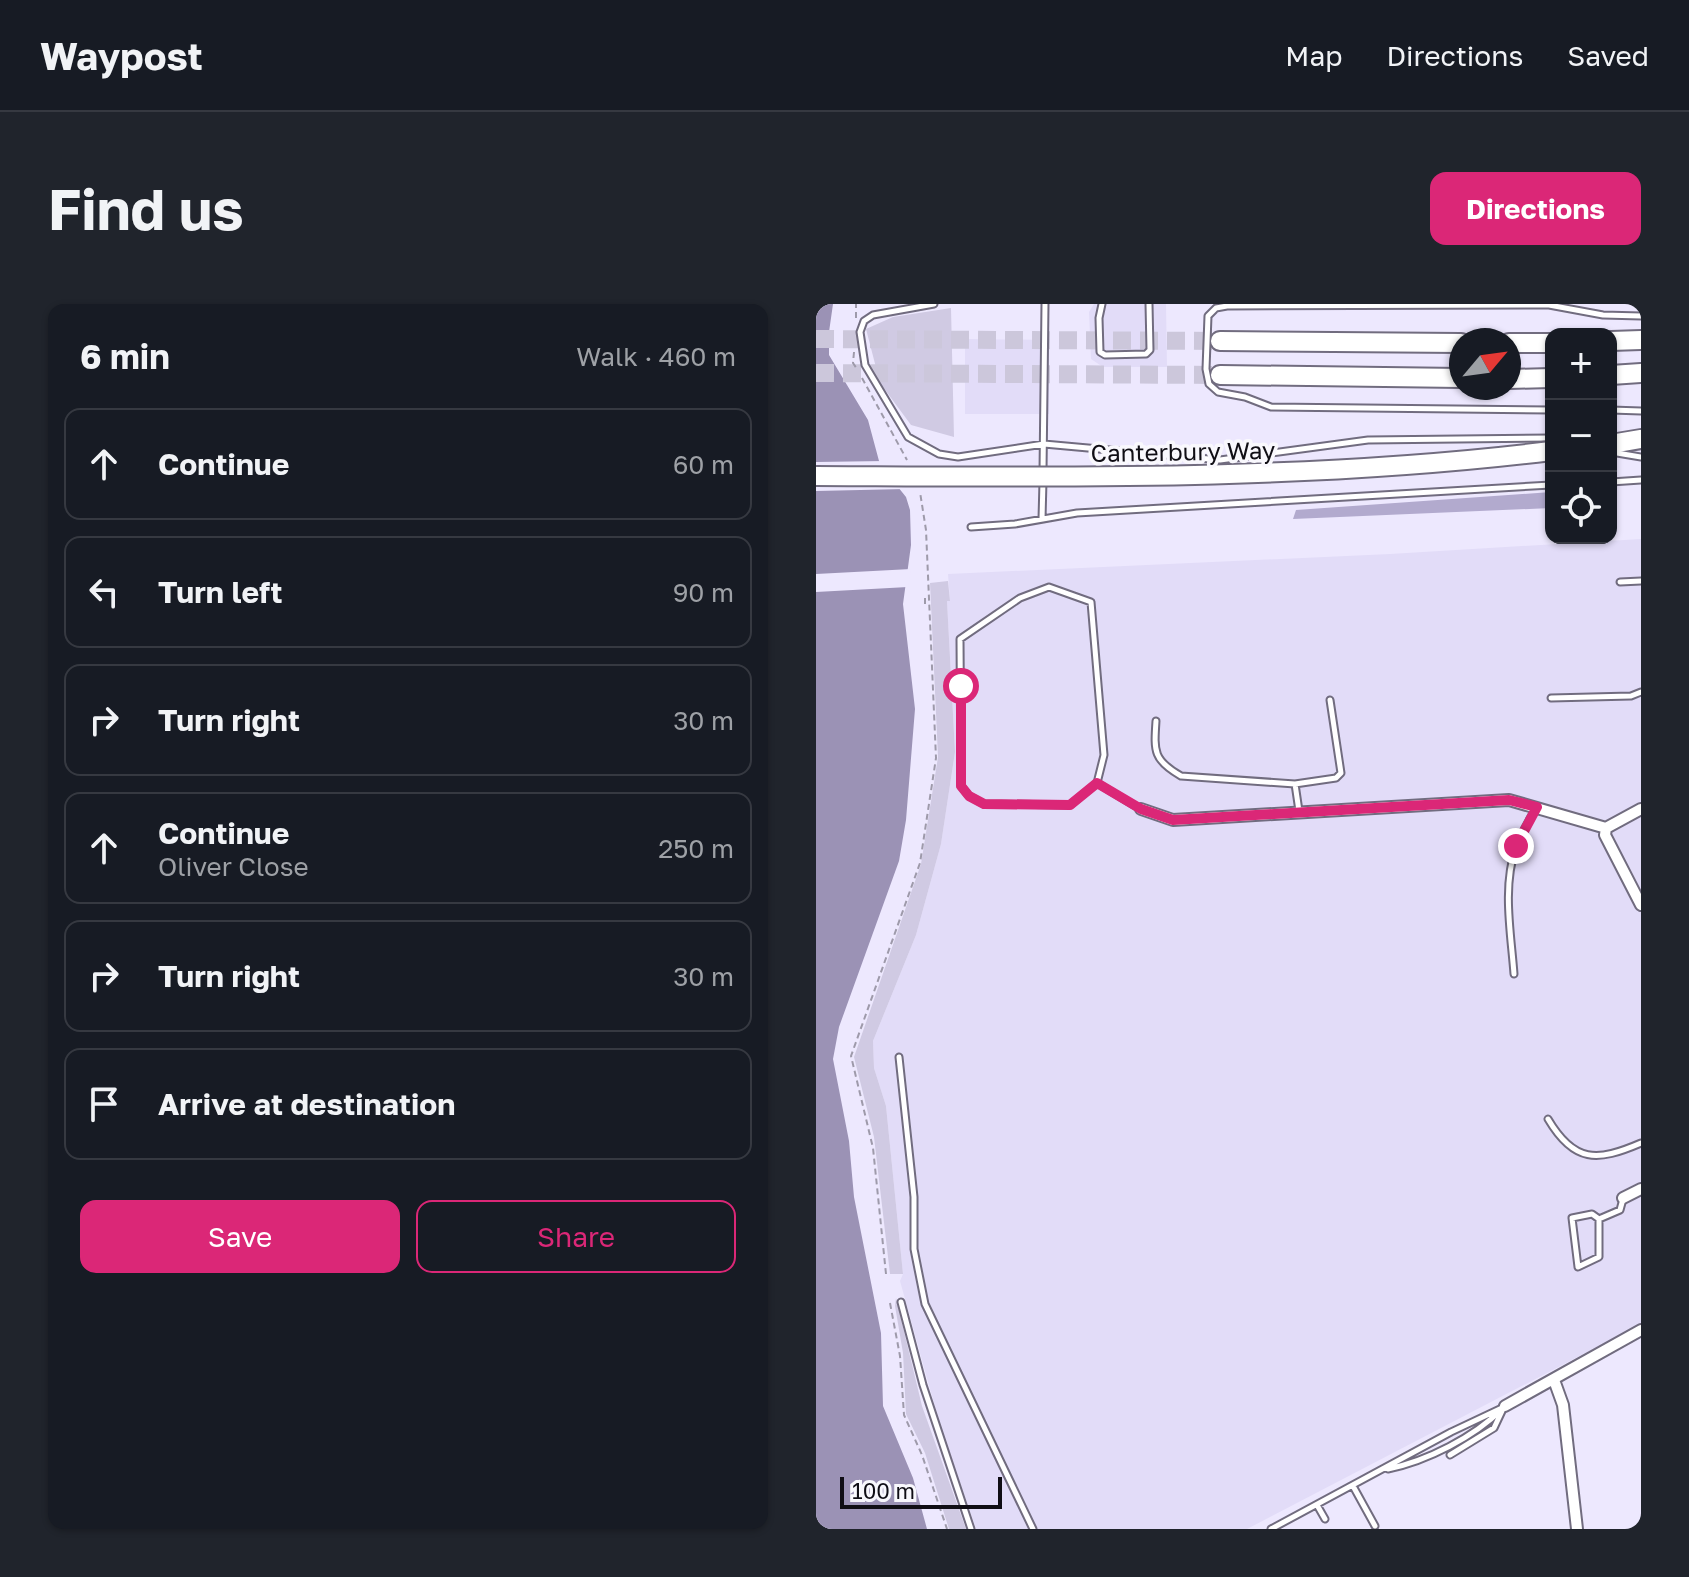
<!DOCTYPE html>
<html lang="en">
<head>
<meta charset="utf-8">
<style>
	:root { --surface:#171b24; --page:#20242c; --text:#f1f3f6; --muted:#9ea1a6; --line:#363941; --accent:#db2777 }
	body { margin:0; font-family:"Golos Text",sans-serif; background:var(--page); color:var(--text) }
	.controls { position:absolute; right:24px; top:24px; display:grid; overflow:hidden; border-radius:16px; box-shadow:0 2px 6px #0004 }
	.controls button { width:72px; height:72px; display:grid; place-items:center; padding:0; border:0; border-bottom:2px solid var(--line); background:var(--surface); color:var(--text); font:40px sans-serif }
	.compass { position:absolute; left:633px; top:24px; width:72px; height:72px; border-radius:50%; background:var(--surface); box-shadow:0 2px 6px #0004; rotate:61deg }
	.scale { position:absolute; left:24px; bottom:20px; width:162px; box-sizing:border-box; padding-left:8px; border:4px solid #100e15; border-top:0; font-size:22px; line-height:28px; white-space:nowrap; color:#100e15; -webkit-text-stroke:6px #f9f8fd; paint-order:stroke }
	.stop { position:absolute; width:24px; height:24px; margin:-18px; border:6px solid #db2777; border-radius:50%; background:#fff }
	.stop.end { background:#db2777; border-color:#fff; box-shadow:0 2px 8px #0008 }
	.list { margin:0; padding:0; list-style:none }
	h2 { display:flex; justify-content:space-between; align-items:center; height:104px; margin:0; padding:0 32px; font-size:34px }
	h2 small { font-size:26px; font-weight:400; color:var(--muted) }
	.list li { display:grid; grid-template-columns:52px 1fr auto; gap:24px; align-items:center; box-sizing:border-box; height:112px; margin:0 16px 16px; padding:0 16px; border:2px solid var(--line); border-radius:16px }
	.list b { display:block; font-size:30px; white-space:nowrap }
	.list p { margin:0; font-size:26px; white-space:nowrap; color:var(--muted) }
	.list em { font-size:26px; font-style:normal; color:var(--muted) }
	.actions { display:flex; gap:16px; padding:24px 32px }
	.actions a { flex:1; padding:18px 0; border:2px solid var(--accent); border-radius:16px; text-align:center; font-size:28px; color:var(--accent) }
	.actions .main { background:var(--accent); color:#fff }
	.icon { flex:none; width:44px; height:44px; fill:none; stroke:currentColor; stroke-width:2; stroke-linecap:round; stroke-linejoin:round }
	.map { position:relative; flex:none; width:825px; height:1225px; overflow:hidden; border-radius:16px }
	header { display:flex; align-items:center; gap:48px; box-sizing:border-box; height:112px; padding:0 40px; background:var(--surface); border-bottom:2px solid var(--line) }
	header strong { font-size:38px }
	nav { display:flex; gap:44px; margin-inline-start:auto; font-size:28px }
	.intro { display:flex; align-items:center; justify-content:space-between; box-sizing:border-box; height:192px; padding:0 48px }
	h1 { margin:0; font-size:56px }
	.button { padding:20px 36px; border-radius:16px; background:var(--accent); color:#fff; font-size:28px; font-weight:700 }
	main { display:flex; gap:48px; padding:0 48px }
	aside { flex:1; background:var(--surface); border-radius:16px; box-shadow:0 2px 6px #0004 }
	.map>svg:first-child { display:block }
</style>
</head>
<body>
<header>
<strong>Waypost</strong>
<nav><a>Map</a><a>Directions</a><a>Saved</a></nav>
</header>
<div class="intro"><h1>Find us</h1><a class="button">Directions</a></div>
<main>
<aside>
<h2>6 min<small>Walk · 460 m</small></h2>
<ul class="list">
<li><svg class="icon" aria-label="ahead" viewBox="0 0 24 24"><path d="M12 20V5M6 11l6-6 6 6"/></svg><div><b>Continue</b></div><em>60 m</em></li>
<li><svg class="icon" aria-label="left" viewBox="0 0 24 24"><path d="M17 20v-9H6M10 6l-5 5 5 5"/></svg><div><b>Turn left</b></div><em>90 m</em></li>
<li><svg class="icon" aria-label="right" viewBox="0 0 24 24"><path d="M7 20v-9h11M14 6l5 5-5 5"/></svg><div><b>Turn right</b></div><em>30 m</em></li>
<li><svg class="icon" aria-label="ahead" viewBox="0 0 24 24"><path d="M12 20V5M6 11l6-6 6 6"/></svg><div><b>Continue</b><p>Oliver Close</p></div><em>250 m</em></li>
<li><svg class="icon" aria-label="right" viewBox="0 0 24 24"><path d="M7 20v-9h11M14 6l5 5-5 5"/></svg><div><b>Turn right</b></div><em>30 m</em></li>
<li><svg class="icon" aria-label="arrive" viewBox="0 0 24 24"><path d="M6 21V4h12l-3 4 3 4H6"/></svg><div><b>Arrive at destination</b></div></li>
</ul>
<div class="actions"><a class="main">Save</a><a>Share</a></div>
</aside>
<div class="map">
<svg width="825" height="1225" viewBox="0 0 825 1225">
	<rect width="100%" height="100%" fill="#ede8fe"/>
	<!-- built -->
	<path fill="#e2dcf8" d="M278 0H350L351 63H287L275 55 273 8Z
		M149 35 233 36V110H149Z
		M825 235V1020L431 1225H160L124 1121 84 977 87 970 70 802 58 764 57 737 100 631 125 540 139 448 131 297 134 296 132 270 574 250Z"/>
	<!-- green -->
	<path fill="#d0cae3" d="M135 4 138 133 95 121 64 79 50 25 77 13Z
		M132 277 134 297H131L139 448 125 540 100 631 57 737 58 764 70 802 87 970H74L58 833 38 753 105 560 122 453 114 279Z
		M80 994 106 1102 150 1225H133L109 1149 90 1110 87 1049 79 1002Z"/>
	<!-- forest -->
	<path fill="#b2aace" d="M735 188V204L477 215 480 206Z"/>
	<!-- water -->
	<path fill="#9b92b5" d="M0 0H17L13 28V51L52 116 70 183H82L90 193 94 206 95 241 87 300 99 405 90 516 83 557 23 723 17 755 33 837 38 893 65 1029 67 1102 97 1174 111 1225H0Z"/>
	<!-- pier -->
	<path fill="#ede8fe" d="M69 157 73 179H83L89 185 0 187V158Z
		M95 265 92 283 0 288V270Z"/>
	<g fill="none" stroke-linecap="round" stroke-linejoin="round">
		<!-- trunk-tunnel -->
		<path stroke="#ccc7db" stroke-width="18" stroke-dasharray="18 9" stroke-linecap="butt" d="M0 35 404 37
			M0 69 404 71"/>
		<defs>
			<path id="service" d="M118 0 57 11 48 17 44 28 49 61 92 133 123 150 142 153 228 140 404 156 552 136 735 134
				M286 0 283 14 284 48 289 51 330 50 334 46 333 0
				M735 106 455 103 429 93 402 88 393 80 390 65 392 12 400 4 411 2 733 1 787 11 825 12
				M795 106 825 107
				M795 148 825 153
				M227 167 229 0
				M795 178 825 176
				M226 215 227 177
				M155 223 199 220 261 209 735 181
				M804 278 825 277
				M735 394 815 392 825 388
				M340 417C338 447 337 456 365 472L479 480
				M281 479 254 501 168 500 153 492 145 482 144 335 204 294 233 283 275 298 288 451 281 479 324 505
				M483 507 479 480 520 474 525 469 514 396
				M698 670C695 629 686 583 700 543 705 530 713 516 720 504
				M83 753 98 893V945L109 1000 217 1225
				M732 815C758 859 781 858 825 839
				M783 915V953L762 963 756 914 776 910 783 915 804 906 807 895
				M85 998 107 1081 155 1225
				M634 1151 678 1124 686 1107
				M572 1165C611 1157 658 1133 686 1105
				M537 1182 559 1222
				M501 1201 509 1215
				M455 1225 635 1128 688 1103"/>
			<path id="minor" d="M325 505 357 516 693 496 790 524
				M825 505 790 524 789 531 825 601
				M807 894 825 885
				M738 1076 747 1101 761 1225
				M689 1102 825 1026"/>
			<path id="trunk" d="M404 37 645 39
				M795 37 825 36
				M693 39H735
				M404 71 645 74
				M795 71 825 69
				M693 75 735 74
				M795 140 825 135"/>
		</defs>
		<!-- service casing -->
		<use href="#service" stroke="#716c7f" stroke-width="9"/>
		<!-- minor casing -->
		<use href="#minor" stroke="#716c7f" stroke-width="14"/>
		<!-- trunk casing -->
		<use href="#trunk" stroke="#716c7f" stroke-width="22"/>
		<!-- path -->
		<path stroke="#9e9aaa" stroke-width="2" stroke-dasharray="6 4" stroke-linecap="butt" d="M40 14V0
			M38 48 37 59 41 65
			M46 74 91 156
			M109 294V300L112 298
			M70 970 57 844 35 752 104 559 120 454 110 226 104 188
			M74 999 84 1052 88 1111 106 1151 131 1225"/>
		<!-- service -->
		<use href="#service" stroke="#fff" stroke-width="5"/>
		<!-- minor -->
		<use href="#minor" stroke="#fff" stroke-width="10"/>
		<!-- trunk -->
		<use href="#trunk" stroke="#fff" stroke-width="18"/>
		<defs>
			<path id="trunk-bridge" d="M0 172C246 173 491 177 735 147"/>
		</defs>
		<!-- trunk-bridge casing -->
		<use href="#trunk-bridge" stroke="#716c7f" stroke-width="22" stroke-linecap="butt"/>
		<!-- trunk-bridge -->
		<use href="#trunk-bridge" stroke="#fff" stroke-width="18"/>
	</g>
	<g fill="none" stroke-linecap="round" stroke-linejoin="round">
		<!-- route -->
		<path stroke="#db2777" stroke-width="10" d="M145 382V482L153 492 168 500 254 501 281 479 325 505 357 516 693 496 721 503 700 542"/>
	</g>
	<g text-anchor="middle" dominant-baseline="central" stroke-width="7" stroke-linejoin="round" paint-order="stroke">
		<!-- street labels -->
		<g font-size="24" fill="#100e15" stroke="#f9f8fd">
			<text transform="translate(367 147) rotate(-1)">Canterbury Way</text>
		</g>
	</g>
</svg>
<div class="controls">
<button>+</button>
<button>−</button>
<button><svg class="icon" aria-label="locate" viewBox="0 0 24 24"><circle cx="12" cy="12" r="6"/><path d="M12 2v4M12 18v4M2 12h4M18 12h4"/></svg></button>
</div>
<svg class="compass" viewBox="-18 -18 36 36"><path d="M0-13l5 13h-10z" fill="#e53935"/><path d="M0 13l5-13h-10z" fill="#9ea1a6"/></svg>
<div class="scale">100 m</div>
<div class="stop" style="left:145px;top:382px"></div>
<div class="stop end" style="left:700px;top:542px"></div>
</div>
</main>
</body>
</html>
